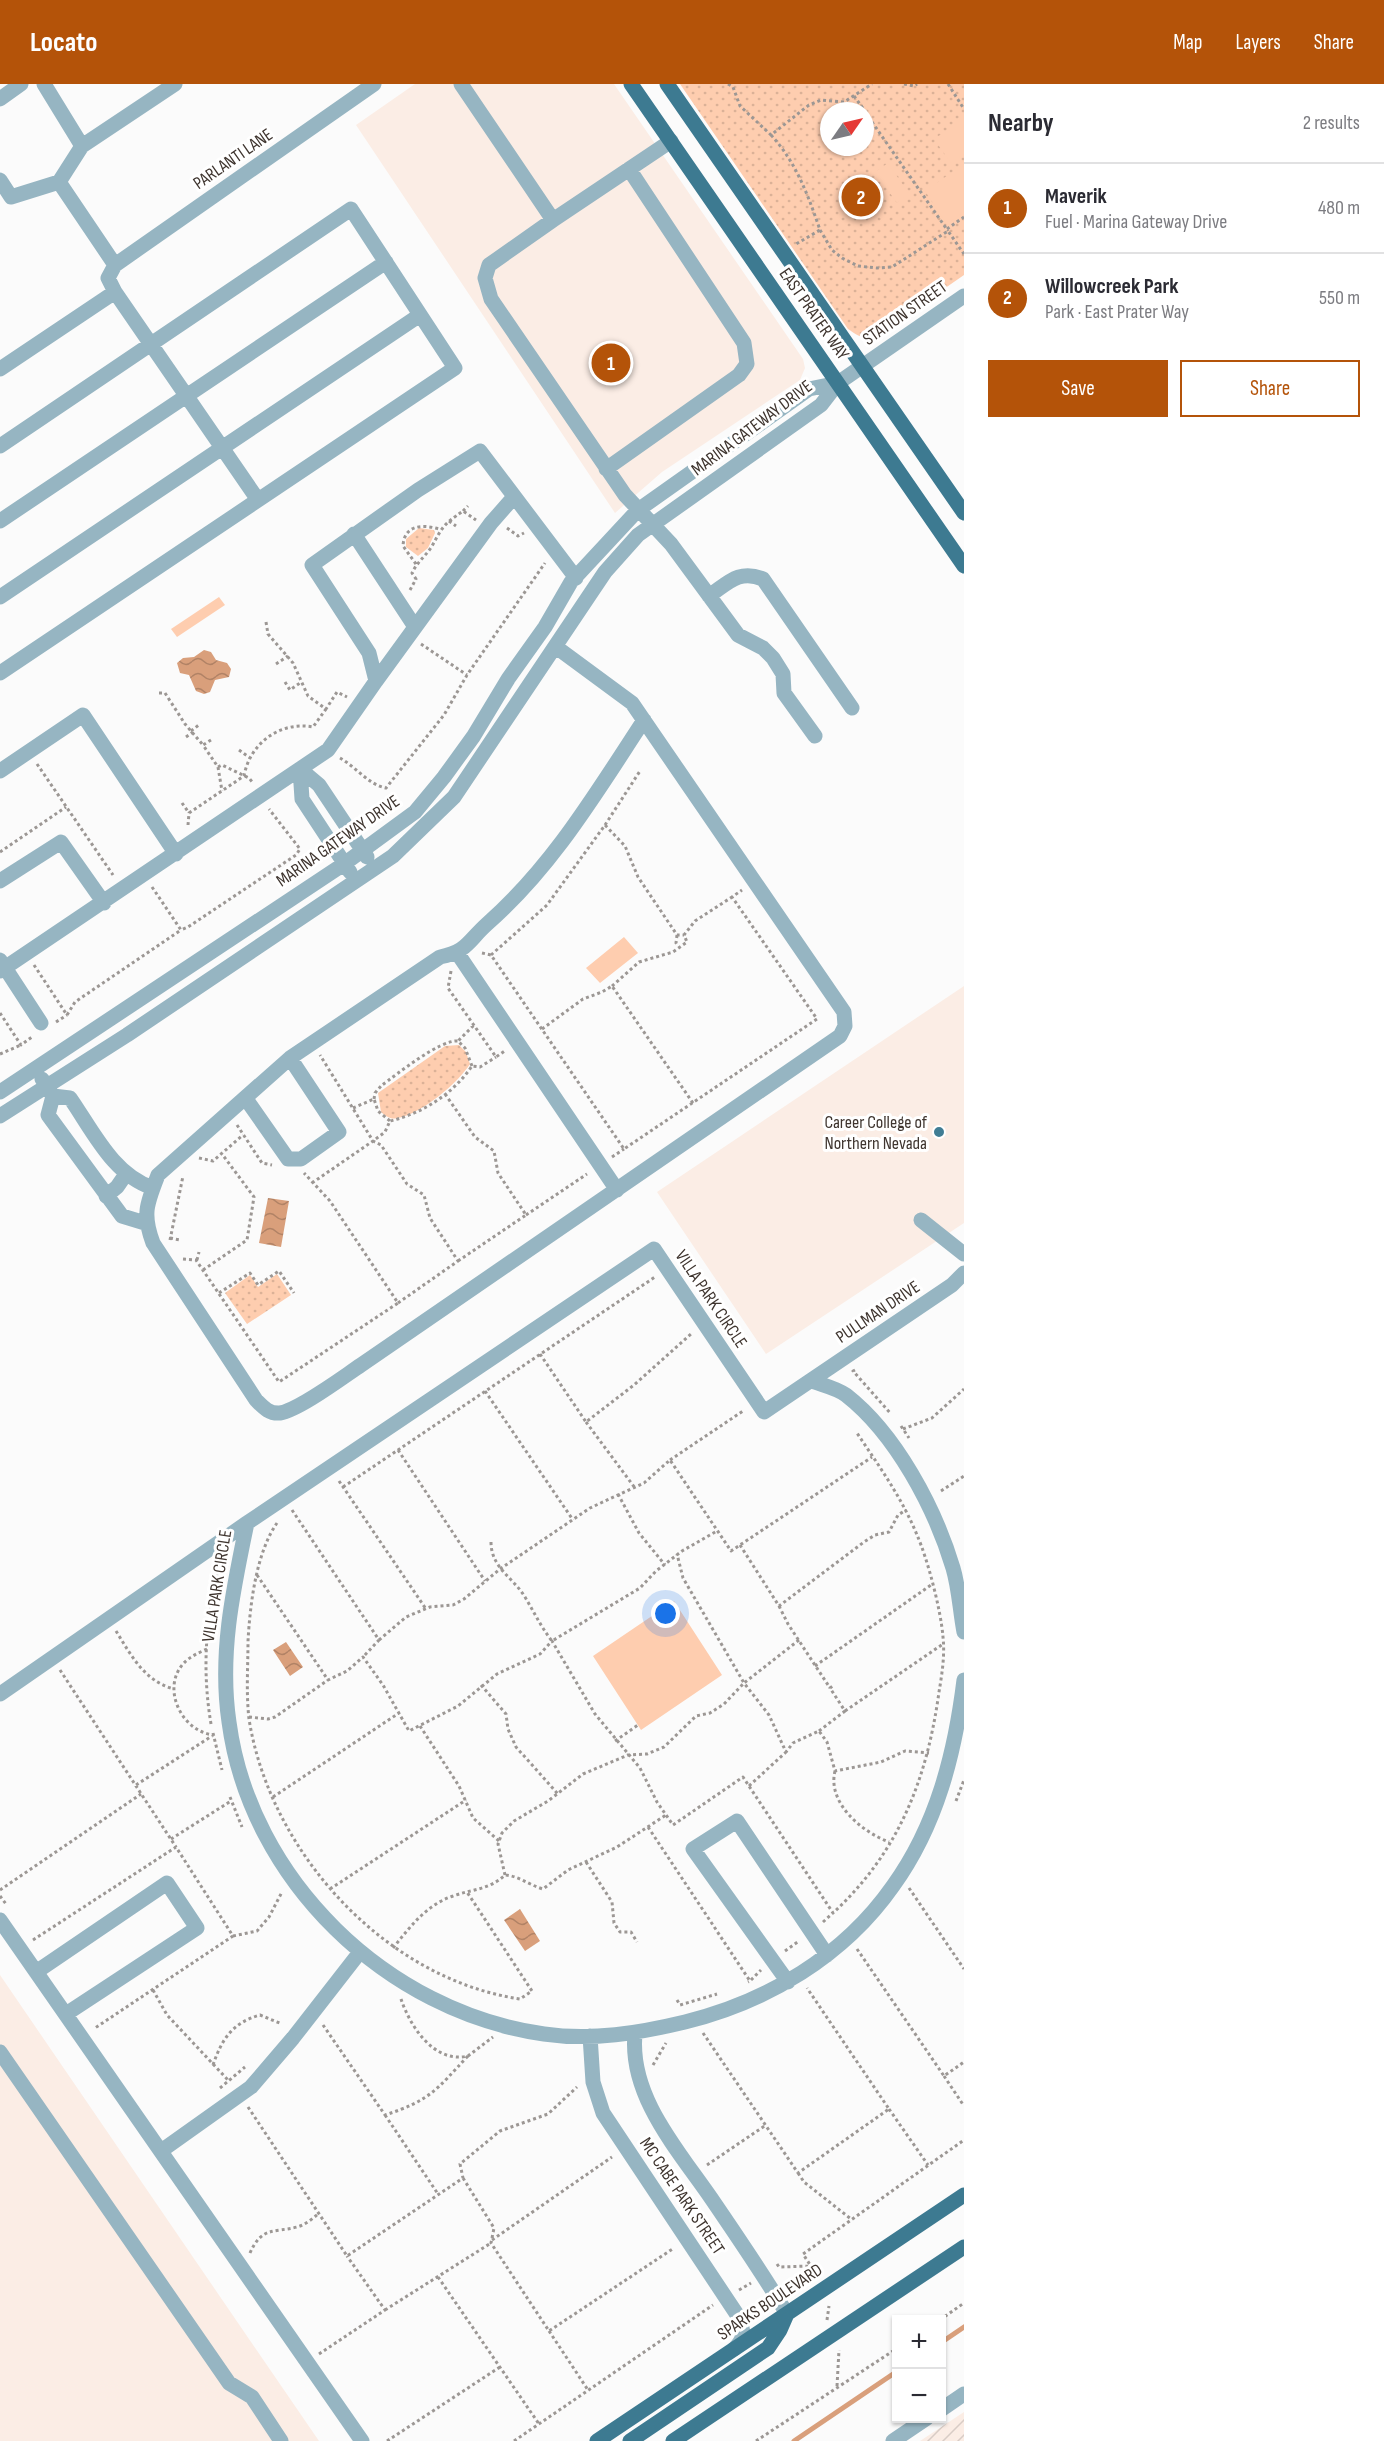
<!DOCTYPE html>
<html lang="en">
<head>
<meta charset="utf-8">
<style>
	:root { --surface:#fff; --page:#f7f7f7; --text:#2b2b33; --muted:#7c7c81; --line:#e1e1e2; --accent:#b45309 }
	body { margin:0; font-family:"Sofia Sans Condensed",sans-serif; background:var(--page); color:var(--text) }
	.controls { position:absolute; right:18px; bottom:18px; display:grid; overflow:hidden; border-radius:0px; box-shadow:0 2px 4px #0004 }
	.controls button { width:54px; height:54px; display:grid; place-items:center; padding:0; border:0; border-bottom:2px solid var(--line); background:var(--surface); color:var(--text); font:30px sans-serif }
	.compass { position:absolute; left:820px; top:18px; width:54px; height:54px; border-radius:50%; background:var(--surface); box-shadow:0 2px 4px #0004; rotate:56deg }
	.you { position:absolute; left:666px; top:1530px; width:21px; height:21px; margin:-15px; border:4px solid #fff; border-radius:50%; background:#1a73e8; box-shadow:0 0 0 9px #1a73e833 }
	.badge { display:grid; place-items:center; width:39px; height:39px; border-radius:50%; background:var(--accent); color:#fff; font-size:20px; font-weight:700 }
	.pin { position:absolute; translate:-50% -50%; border:3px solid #fff; box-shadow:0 2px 6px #0006 }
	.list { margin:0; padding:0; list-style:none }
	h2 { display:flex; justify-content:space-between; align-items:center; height:78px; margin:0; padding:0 24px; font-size:26px }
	h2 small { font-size:20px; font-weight:400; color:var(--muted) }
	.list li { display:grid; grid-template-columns:39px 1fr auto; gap:18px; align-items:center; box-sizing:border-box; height:90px; padding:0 24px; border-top:2px solid var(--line) }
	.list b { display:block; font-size:22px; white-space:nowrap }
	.list p { margin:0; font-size:20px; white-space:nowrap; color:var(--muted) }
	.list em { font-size:20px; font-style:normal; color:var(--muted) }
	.actions { display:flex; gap:12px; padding:18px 24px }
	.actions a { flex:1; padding:14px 0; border:2px solid var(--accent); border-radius:0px; text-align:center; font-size:21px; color:var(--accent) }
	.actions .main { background:var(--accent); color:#fff }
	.map { position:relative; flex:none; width:964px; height:2357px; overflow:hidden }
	header { display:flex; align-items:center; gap:36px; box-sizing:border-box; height:84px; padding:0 30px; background:var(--accent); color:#fff }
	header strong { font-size:28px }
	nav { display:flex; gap:33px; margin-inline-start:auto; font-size:21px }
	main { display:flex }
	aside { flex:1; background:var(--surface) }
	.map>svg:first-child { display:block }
</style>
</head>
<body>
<header>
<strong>Locato</strong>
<nav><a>Map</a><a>Layers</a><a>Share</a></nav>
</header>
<main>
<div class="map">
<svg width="964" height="2357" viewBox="0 0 964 2357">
	<defs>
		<pattern id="industrial-furrows" width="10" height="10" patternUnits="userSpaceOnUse" patternTransform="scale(1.5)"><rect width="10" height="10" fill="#fbede5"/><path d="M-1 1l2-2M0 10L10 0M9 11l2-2" fill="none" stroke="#d8ccc5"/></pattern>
		<pattern id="park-dots" width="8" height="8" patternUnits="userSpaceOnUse" patternTransform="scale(1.5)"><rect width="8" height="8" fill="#fecdaf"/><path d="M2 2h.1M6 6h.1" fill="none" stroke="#dbb197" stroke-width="1.8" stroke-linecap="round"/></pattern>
		<pattern id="water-waves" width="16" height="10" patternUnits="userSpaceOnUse" patternTransform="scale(1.5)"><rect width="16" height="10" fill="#d99f7b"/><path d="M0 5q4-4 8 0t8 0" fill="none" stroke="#b18265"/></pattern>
	</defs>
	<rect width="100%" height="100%" fill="#fbfbfb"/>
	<!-- built -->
	<path fill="#fbede5" d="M415 0H614L803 275 805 284 800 296 662 388 615 429 356 41Z
		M964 902V1139L766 1270 657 1108Z
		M0 1891 223 2217 319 2357H0Z"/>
	<!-- industrial -->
	<path fill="url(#industrial-furrows)" d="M964 2328V2357H920Z"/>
	<!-- park -->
	<path fill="url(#park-dots)" fill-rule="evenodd" d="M680 0H964V191L876 252C864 256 858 252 848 245ZM829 27H865V63H829Z
		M419 444 434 446 435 449 428 464 418 472 406 463V455Z
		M459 961 466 968 470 980C458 999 421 1030 398 1034 390 1036 386 1032 381 1028L378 1009 445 962Z
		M277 1190 291 1211 247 1240 225 1209 250 1191 258 1203Z"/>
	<!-- pitch -->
	<path fill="#fecdaf" d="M964 35V70L951 79 934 55Z
		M888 79 909 110 897 119 875 88Z
		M964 80V128L947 140 925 107Z
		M219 513 225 521 177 553 171 545Z
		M624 853 638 869 600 899 586 884Z
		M674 1517 722 1591 641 1646 593 1572Z"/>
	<!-- water -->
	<path fill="url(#water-waves)" d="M204 566 211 568 216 576 227 579 231 585 229 593 215 596 210 608 204 610 196 607 189 591 180 589 177 579 183 574 194 573Z
		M268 1114 289 1117 281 1163 259 1159Z
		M286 1558 303 1583 290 1592 273 1566Z
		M520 1825 540 1857 525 1867 504 1836Z"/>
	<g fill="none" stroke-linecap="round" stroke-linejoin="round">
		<!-- stream -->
		<path stroke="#d99f7b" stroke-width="5" d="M942 2258 964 2243
			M794 2357 896 2288"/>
		<!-- path -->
		<path stroke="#9c9794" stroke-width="3" stroke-dasharray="3 3" stroke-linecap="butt" d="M728 0 733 3 740 22 771 51 809 21 821 16 844 18 872 0
			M904 0 914 2 917 0
			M948 0 964 25
			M854 12 865 27
			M865 28 948 147
			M771 51C796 78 808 111 820 146L796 160
			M947 145 964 133
			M820 146 832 166 842 174 858 182 877 184 892 183 948 147 964 170
			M463 427 468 422
			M449 437 456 442
			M507 444 518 452 524 449
			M416 480 403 462C404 441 422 440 439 445
			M410 506 416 495 412 489C417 478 426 472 432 462 443 442 443 441 463 427L476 436
			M266 538 268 550 293 579 308 612 326 625 337 608 347 613
			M421 560 467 591
			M276 580 288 572
			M285 598 290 606 300 599
			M159 609H165L185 640 203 661
			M191 647 200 640
			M186 653 193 648
			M211 656 203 661 218 683 222 681 249 694 253 699
			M239 666 250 674
			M340 674C356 683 369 701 386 704L444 631 467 591 545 479
			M37 680 113 791
			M218 683 222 707
			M182 719 189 729
			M188 741 189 729 244 692C250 659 280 637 313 643L326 625
			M605 741 640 687
			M0 768 66 723
			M152 803 181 846 188 843 296 771 300 765 269 725
			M677 851 676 859 678 862
			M482 869 491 871 624 1065 817 935 732 813 742 806
			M491 871 547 821 605 741 625 762 638 793 677 851H684
			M34 881 67 931 75 918 181 846
			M451 887 448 904 496 973 506 966
			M612 902 639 878 673 868 687 858 684 851 695 837 732 813
			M0 929 21 961 32 953
			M56 938 67 931
			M542 945 583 915 602 908 612 902 693 1019
			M0 970 21 961
			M472 982 465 964 458 957 474 941
			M445 1010 475 1053 494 1067 498 1089 526 1131 458 1177
			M374 1015 375 1009 381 1002C397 990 441 955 458 957
			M353 1024 374 1015 378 1027 390 1037
			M237 1041 262 1079 272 1081
			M612 1073 624 1065
			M199 1074 213 1077 243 1051
			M312 1099 373 1057 320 971
			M526 1131 587 1090
			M170 1154 180 1156
			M170 1156 183 1092
			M183 1175 196 1176 279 1298 398 1219 330 1117 304 1089
			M197 1176 199 1168
			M203 1186 247 1156 254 1113 222 1070
			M219 1209 250 1189 258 1201 279 1187 294 1209
			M398 1219 458 1177 430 1134 424 1111 407 1100 381 1061 373 1057 385 1048 390 1037C423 1029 453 1010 472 982L480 983 496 973
			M540 1270 586 1338 634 1301 692 1249
			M855 1286 853 1287 891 1330
			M485 1307 573 1436
			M586 1338 635 1404
			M901 1342 909 1354
			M903 1345 932 1334 964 1305
			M398 1366 485 1497
			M670 1376 743 1327
			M339 1397 426 1525
			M343 1403 655 1193
			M941 1407 964 1392
			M618 1410 639 1449 665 1481
			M292 1426 379 1556 363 1573
			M277 1439C256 1469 250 1521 248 1557 248 1583 246 1609 249 1635 270 1768 385 1895 520 1915L532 1907 467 1808
			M491 1458C491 1484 513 1493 525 1513 534 1528 541 1543 552 1557L640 1504 656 1487 682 1467 717 1447
			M740 1461 779 1522 864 1458 875 1451 889 1448 898 1431 906 1426
			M257 1491 328 1596 347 1587 363 1573 383 1601 409 1647 458 1622 497 1590 540 1570 552 1557 595 1630 640 1684 657 1718 673 1741 743 1693 833 1829C899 1768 927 1695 939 1608 942 1590 945 1571 943 1553 941 1527 928 1476 917 1451 902 1414 879 1382 857 1349
			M779 1522 788 1540 830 1604
			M116 1547C131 1571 144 1597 174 1605
			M379 1556 406 1533 430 1523 453 1521 464 1515 500 1485 590 1424 644 1399 670 1376 731 1467 872 1373
			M799 1556 744 1599 769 1631 786 1668 793 1659 819 1647 827 1658 835 1687 881 1678 905 1667 929 1669
			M207 1565C198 1569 189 1573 183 1580 161 1605 182 1648 214 1651
			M815 1582 931 1501
			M60 1586 176 1763
			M481 1601 506 1630 508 1645 516 1663 558 1710
			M845 1627 943 1560
			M249 1633 268 1635 275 1633 328 1596
			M211 1640C202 1587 205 1531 221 1480
			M420 1642 459 1702 473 1734 499 1757
			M819 1647 845 1627 830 1604 834 1601
			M213 1649 222 1686
			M615 1657 638 1641
			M835 1687C827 1719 862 1748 889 1758
			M136 1701 212 1652
			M749 1702 786 1668
			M230 1713 242 1743
			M273 1713 399 1629
			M956 1717 964 1696
			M648 1743 750 1897 748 1898
			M171 1755 231 1717
			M586 1778 612 1818 614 1839 620 1848H631L637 1858
			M505 1791 498 1760 502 1749 514 1737 548 1717 583 1690 628 1671 647 1670 664 1663 696 1632 710 1629 724 1620 744 1599 683 1494 677 1470
			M909 1804 964 1885
			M330 1805 466 1716
			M0 1806 141 1710
			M0 1812 6 1820
			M823 1838 833 1829
			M233 1852 257 1847 269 1833 282 1808
			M33 1856 176 1763 233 1852 95 1944
			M393 1864C410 1843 426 1821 453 1812 472 1805 489 1806 505 1791 519 1792 529 1801 543 1805L568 1786 617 1763 666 1731
			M857 1865 944 1992 964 1978
			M785 1867 799 1857
			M751 1896 761 1886
			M153 1906 167 1931 228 1996
			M401 1915C410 1942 434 1980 468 1972L493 1953
			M677 1916 680 1921 717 1910
			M323 1941 385 2031C431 2016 436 2006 468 1972
			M703 1949 798 2089 889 2025 807 1904
			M213 1981C222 1955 232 1939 260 1931L282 1940
			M653 1981 666 1959
			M944 1992 964 2022
			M220 2004 245 1983
			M248 2023 347 2172 463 2094 460 2080 500 2047 548 2030 577 2003
			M889 2025 928 2081
			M385 2031 438 2110
			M707 2081 766 2041
			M798 2089 804 2098 851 2135
			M463 2094 494 2144 491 2159 549 2247 674 2164
			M492 2156 612 2073
			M250 2169C262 2142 274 2149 297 2143 305 2141 312 2135 318 2130
			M777 2180 779 2183 811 2182
			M816 2190 803 2170 964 2056
			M438 2193 539 2340
			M739 2206 751 2199
			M385 2226 491 2159
			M827 2236 829 2222
			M940 2236 964 2219
			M549 2247 588 2306
			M319 2270 385 2226 347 2172
			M837 2302 839 2266
			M387 2357 500 2283
			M514 2357 713 2221
			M756 2357 896 2265"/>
		<!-- minor -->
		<path stroke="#96b5c2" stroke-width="15" d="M44 0 82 62 59 98 115 181
			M461 0 553 136 671 57
			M0 15 21 0
			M82 62 175 0
			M0 96 11 113 59 98
			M553 136 489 181 485 194 491 215 625 411 671 460 738 551 763 564 773 574 783 590 784 609 815 652
			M115 208 108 194 115 181 374 0
			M0 285 115 208 258 416
			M0 362 351 125 455 284 0 589
			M606 385 739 291 747 280 744 259 629 85
			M0 437 386 178
			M354 450 415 543
			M709 512C728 499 739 485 763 495L852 624
			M0 513 420 231
			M556 563 632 619 844 928 845 942 840 952 361 1281C343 1293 299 1326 280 1329 269 1330 263 1323 256 1316L153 1159C142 1130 147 1119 158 1091L290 974 440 873C467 868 468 857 487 840 553 782 596 709 644 636
			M376 597 491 439 513 414
			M300 685 302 715 350 788
			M300 685 319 701 367 773
			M0 687 83 631 176 770
			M0 797 61 758 104 819
			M458 870 617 1106
			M0 876 41 939
			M0 887 328 666 376 597 369 569 312 481 418 406 480 367 576 494
			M42 995 53 1012 48 1031 122 1132 145 1139
			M0 1008 344 780 415 728 444 693 473 653 508 595 545 543 571 498 638 426 809 305 838 299
			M53 1012 70 1014C93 1047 113 1091 153 1104
			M246 1015 288 1075H301L339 1048 290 974
			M0 1032 127 951 393 772 454 713 605 488 638 451 821 321 838 299 964 212
			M106 1112 117 1103 126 1090
			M921 1136 964 1170
			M964 1189 952 1201 764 1328 654 1165 247 1439C233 1506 219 1570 229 1638 250 1796 387 1928 544 1950 592 1957 639 1949 685 1938 767 1918 844 1872 893 1802 937 1741 955 1669 964 1596
			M812 1297C822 1301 837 1304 846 1311 896 1350 935 1424 953 1484 959 1504 960 1527 964 1548
			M0 1610 247 1439
			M0 1836 362 2357
			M36 1888 167 1799 197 1844 66 1930
			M788 1898 693 1765 737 1737 827 1871
			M635 1950C629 2012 678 2066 711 2114 737 2152 763 2190 787 2230
			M590 1952 593 1998 603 2029 738 2232C744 2246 746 2254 734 2265
			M0 1968 229 2299 252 2313 281 2357
			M161 2067 251 2003 293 1954 360 1868
			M942 2325 964 2310
			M893 2357 927 2334"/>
		<!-- major -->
		<path stroke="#3d7a91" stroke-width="15" d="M631 0 964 482
			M667 0 964 429
			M597 2357 964 2111
			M630 2357 768 2264 780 2246 787 2230
			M673 2357 964 2163"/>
	</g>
	<!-- markers -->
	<circle fill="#407d94" stroke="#fff" stroke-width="2" cx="939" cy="1048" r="6"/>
	<g text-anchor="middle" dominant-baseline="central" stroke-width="6" stroke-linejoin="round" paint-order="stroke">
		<!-- street labels -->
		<g font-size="18" fill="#3f352f" stroke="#fff">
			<text transform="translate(233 75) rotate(-35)">PARLANTI LANE</text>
			<text transform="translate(905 229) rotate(-35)">STATION STREET</text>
			<text transform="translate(814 230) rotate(55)">EAST PRATER WAY</text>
			<text transform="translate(752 344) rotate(-37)">MARINA GATEWAY DRIVE</text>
			<text transform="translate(338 757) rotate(-35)">MARINA GATEWAY DRIVE</text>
			<text transform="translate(711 1215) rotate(56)">VILLA PARK CIRCLE</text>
			<text transform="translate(878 1228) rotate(-34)">PULLMAN DRIVE</text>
			<text transform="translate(217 1502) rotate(-81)">VILLA PARK CIRCLE</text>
			<text transform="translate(682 2112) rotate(56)">MC CABE PARK STREET</text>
			<text transform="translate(770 2218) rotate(-34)">SPARKS BOULEVARD</text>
		</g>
		<!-- poi labels -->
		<g font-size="18" fill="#3f352f" stroke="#fff" text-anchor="end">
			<text x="927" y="1038">Career College of<tspan x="927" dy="21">Northern Nevada</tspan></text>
		</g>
	</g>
</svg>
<div class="controls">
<button>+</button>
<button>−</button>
</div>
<svg class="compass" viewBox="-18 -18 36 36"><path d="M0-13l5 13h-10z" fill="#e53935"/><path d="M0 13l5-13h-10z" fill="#7c7c81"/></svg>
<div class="you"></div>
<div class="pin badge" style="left:611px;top:279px">1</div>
<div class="pin badge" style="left:861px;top:113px">2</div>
</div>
<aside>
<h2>Nearby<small>2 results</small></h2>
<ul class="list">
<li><span class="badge">1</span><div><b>Maverik</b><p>Fuel · Marina Gateway Drive</p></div><em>480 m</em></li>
<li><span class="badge">2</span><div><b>Willowcreek Park</b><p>Park · East Prater Way</p></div><em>550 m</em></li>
</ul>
<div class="actions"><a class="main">Save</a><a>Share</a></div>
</aside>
</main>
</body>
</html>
